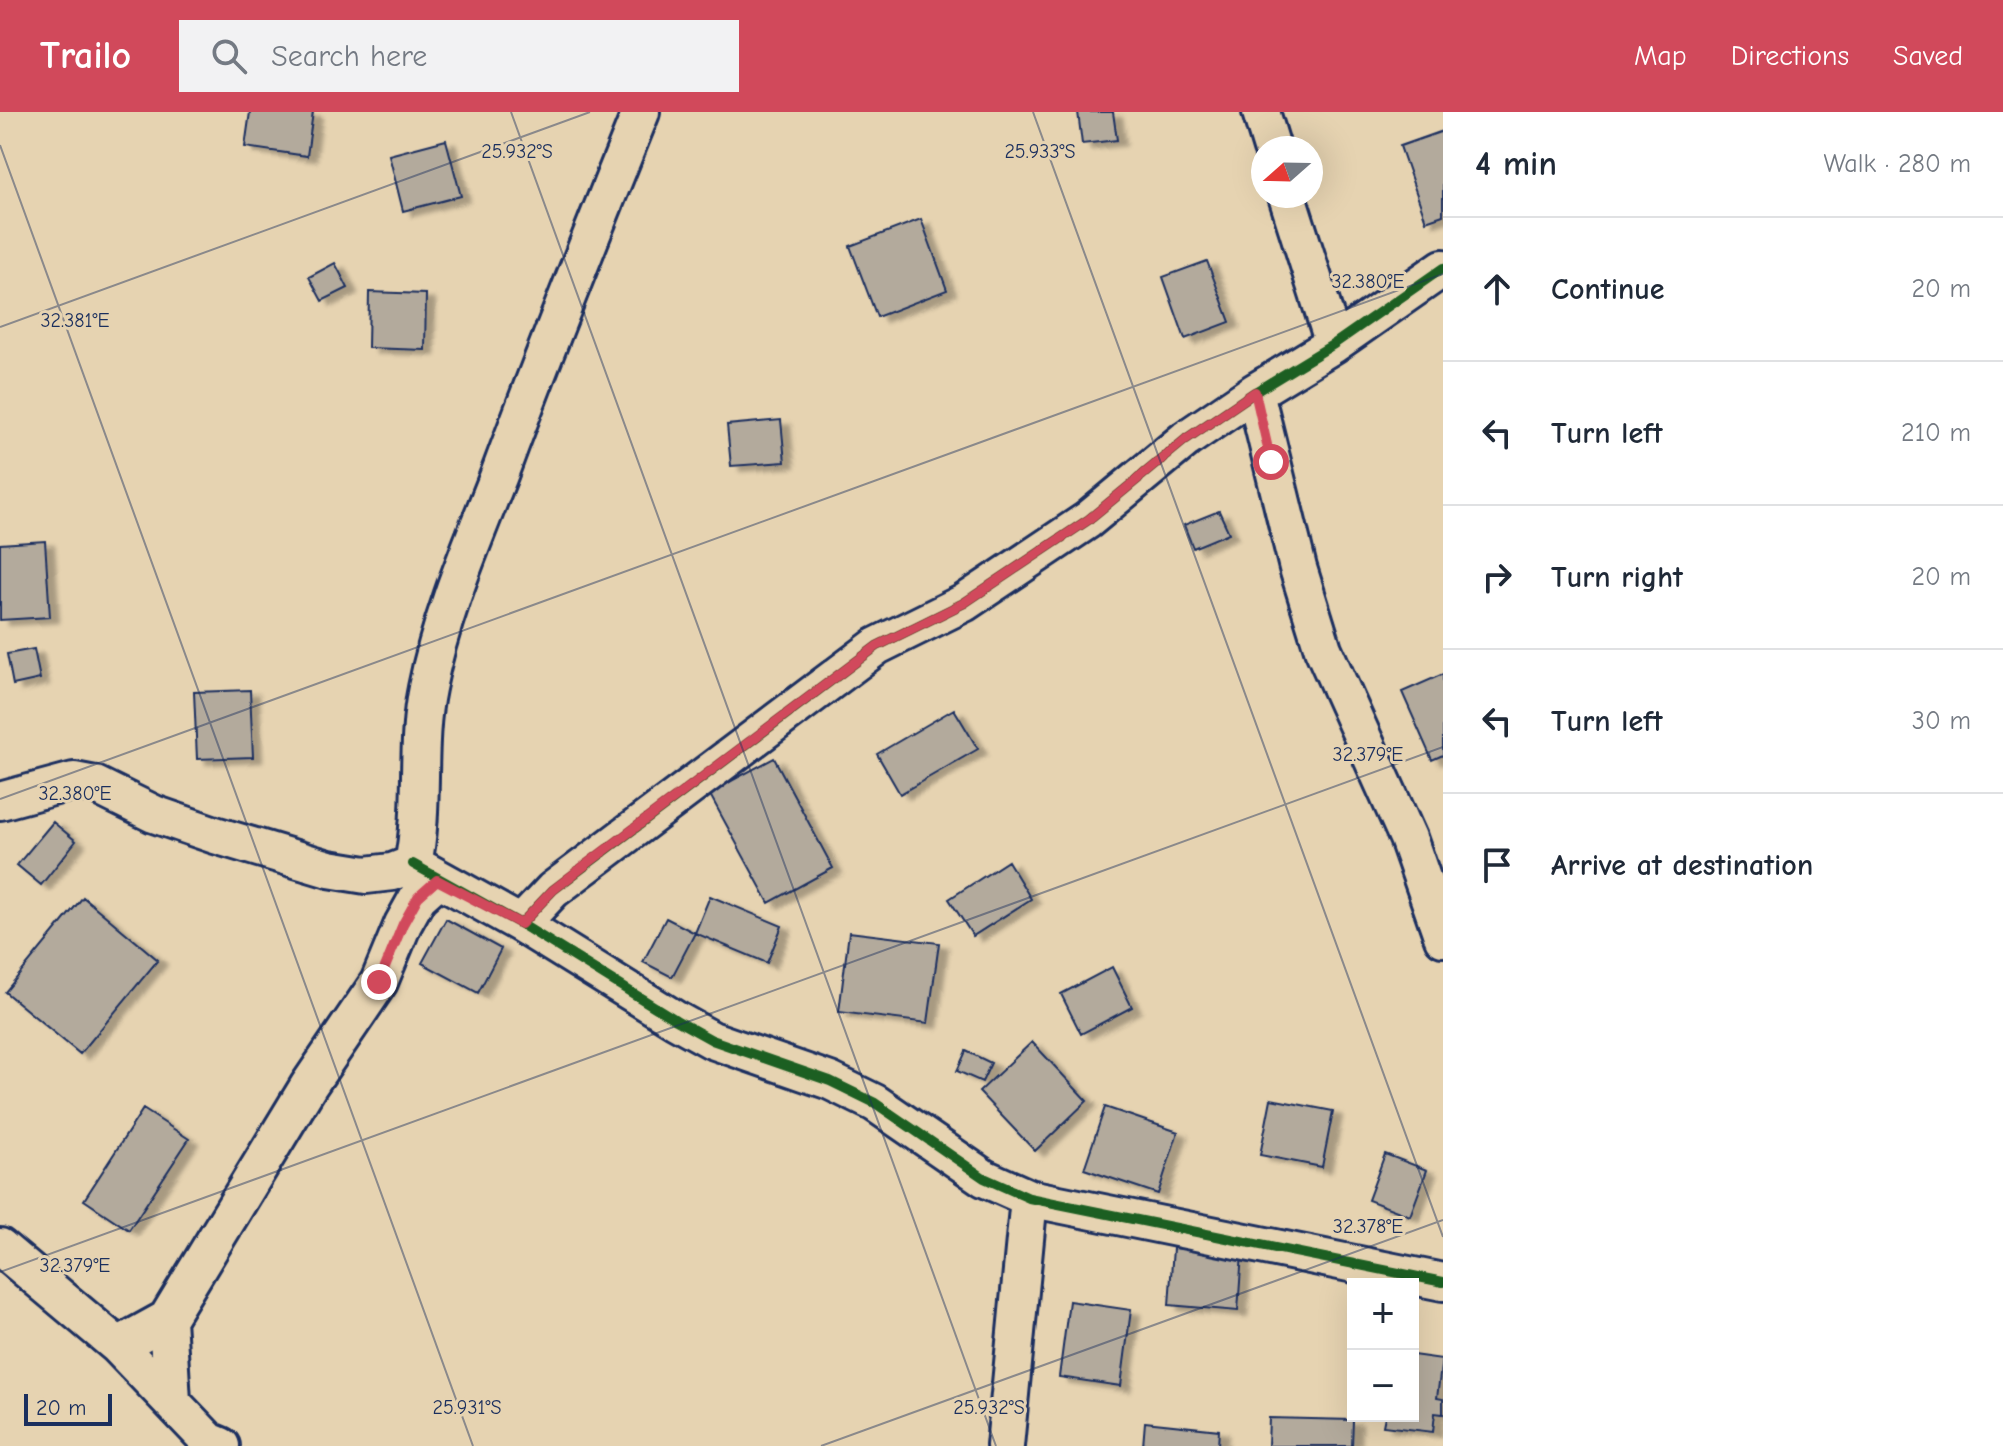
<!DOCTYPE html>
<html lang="en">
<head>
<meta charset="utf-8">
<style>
	:root { --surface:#fff; --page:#f2f2f3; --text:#1f2937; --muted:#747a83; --line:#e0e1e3; --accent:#d1495b }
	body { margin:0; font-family:"Comic Neue",sans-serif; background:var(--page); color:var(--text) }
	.controls { position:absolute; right:24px; bottom:24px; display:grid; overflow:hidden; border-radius:0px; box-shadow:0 8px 32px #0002 }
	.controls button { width:72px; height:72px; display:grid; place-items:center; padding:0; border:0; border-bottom:2px solid var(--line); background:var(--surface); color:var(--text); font:40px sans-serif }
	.compass { position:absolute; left:1251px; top:24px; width:72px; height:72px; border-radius:50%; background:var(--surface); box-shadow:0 8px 32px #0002; rotate:250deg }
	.scale { position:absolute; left:24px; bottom:20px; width:88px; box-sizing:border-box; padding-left:8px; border:4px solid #1b2f5e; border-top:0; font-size:22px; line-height:28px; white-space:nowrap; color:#1b2f5e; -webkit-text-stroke:6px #e6d3b1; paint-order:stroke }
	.stop { position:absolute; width:24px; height:24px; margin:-18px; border:6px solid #d1495b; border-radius:50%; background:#fff }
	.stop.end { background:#d1495b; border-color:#fff; box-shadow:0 2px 8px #0008 }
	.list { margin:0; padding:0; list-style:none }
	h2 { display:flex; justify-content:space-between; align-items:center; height:104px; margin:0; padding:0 32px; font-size:34px }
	h2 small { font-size:26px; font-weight:400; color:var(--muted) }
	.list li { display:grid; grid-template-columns:52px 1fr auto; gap:24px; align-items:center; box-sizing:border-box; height:144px; padding:0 32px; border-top:2px solid var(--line) }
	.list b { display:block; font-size:30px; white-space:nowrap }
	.list em { font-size:26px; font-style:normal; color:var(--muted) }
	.icon { flex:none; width:44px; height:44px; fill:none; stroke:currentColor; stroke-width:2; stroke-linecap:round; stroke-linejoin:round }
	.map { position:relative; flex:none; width:1443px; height:1334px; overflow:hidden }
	header { display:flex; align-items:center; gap:48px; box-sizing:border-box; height:112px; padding:0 40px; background:var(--accent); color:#fff }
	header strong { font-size:38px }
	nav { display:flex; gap:44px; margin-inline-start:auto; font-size:28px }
	.search { width:560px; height:72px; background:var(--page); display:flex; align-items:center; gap:20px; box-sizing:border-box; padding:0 28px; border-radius:0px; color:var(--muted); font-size:30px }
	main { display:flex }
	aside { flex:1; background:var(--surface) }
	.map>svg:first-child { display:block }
</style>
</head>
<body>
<header>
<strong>Trailo</strong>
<div class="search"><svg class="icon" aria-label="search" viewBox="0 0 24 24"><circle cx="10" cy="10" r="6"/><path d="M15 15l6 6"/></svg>Search here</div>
<nav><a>Map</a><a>Directions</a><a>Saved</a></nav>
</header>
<main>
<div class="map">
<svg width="1443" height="1334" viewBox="0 0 1443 1334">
	<defs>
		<filter id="shadow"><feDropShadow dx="9" dy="5" stdDeviation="2" flood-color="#0004"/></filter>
	</defs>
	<rect width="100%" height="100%" fill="#e6d3b1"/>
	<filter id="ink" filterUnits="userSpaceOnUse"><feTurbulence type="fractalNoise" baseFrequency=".0125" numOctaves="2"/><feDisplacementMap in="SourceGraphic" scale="16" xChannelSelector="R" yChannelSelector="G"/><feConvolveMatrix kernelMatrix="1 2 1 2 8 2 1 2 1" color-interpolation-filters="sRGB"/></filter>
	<g filter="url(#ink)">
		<!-- building -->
		<path fill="#b3aa9c" stroke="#1b2f5e" stroke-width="2" filter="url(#shadow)" d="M250 0H313L307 44 245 35Z
			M1078 0H1113L1117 28 1082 32Z
			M1443 19V103L1426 109 1400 34Z
			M446 28 461 84 403 99 389 43Z
			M921 107 947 178 877 205 850 134Z
			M1207 149 1230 210 1185 227 1163 165Z
			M335 151 348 176 322 189 309 165Z
			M369 180 426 182 425 238 368 236Z
			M781 308 785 350 731 354 727 313Z
			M1219 399 1229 421 1193 436 1184 413Z
			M45 429 50 505 0 508V432Z
			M34 537 40 567 13 573 7 542Z
			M1443 562V643L1432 648 1402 580Z
			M250 578 253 645 197 647 194 580Z
			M954 597 978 637 900 682 877 642Z
			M774 646 833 756 769 791 709 681Z
			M53 710 76 729 41 773 17 753Z
			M1008 749 1031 787 973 824 949 787Z
			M710 784 782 814 767 851 695 821Z
			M83 785 158 848 80 942 5 880Z
			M666 806 695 821 672 865 643 850Z
			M446 807 501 837 478 881 422 851Z
			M849 820 939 831 928 911 839 900Z
			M1112 855 1132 895 1081 922 1061 882Z
			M1032 930 1087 989 1035 1039 979 980Z
			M966 939 991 951 982 970 957 959Z
			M1271 987 1333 999 1322 1055 1260 1043Z
			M1105 995 1178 1020 1158 1082 1084 1057Z
			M143 997 189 1027 129 1118 84 1088Z
			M1385 1042 1427 1058 1410 1104 1368 1088Z
			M1173 1136 1242 1141 1238 1199 1169 1193Z
			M1069 1189 1131 1198 1121 1274 1059 1265Z
			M1413 1243 1442 1247 1437 1286 1443 1287V1302L1435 1301 1433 1320 1383 1314 1385 1304H1413Z
			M1269 1306 1353 1308 1352 1334H1268Z
			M1145 1310 1219 1318 1218 1334H1143Z"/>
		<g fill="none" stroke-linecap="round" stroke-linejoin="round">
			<defs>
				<path id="minor" d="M1261 0 1272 36
					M1287 84 1334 232
					M1255 280 1298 456 1323 537 1408 726 1443 826
					M0 689 74 669 95 673 154 702 215 723 329 757 366 763 392 760 413 752
					M413 752 521 812 676 908 712 928 830 969 875 991 984 1066 1029 1086 1443 1170
					M413 752C425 695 415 634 427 576 441 503 472 432 499 363 544 241 592 121 641 0
					M521 812 553 778 877 534 964 491 1088 408 1186 327 1255 280 1334 232 1443 156
					M0 1135 118 1234 209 1329 221 1334
					M167 1207 172 1289
					M118 1234 167 1207 309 973 379 870 403 812 418 785 437 768
					M1005 1334 1029 1086"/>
			</defs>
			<!-- minor casing -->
			<use href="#minor" stroke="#1b2f5e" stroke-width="42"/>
			<!-- minor -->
			<use href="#minor" stroke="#e6d3b1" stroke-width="36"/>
			<defs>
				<path id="cycleway" d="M413 752 521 812 676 908 712 928 830 969 875 991 984 1066 1029 1086 1443 1170
					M521 812 553 778 877 534 964 491 1088 408 1186 327 1255 280 1334 232 1443 156"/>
			</defs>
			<!-- cycleway casing -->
			<use href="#cycleway" stroke="#e6d3b1" stroke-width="15"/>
			<!-- cycleway -->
			<use href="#cycleway" stroke="#1b5e20" stroke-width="10"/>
		</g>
	</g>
	<g fill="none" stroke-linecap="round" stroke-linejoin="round" filter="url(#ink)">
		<!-- route -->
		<path stroke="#d1495b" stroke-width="10" d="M379 870 403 812 418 785 437 768 521 812 553 778 584 754 877 534 964 491 1088 408 1186 327 1255 280 1271 350"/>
	</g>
	<!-- ticks -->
	<path fill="none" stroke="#1b2f5e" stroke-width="2" stroke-opacity="0.45" d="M511 0 996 1334M1033 0 1443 1125M0 33 473 1334M0 215 590 0M0 687 1443 162M0 1160 1443 635M821 1334 1443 1108"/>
	<g font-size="20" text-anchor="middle" fill="#1b2f5e" stroke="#e6d3b1" stroke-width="6" stroke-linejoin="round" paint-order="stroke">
		<text x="517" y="46">25.932°S</text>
		<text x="1040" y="46">25.933°S</text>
		<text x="1368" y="176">32.380°E</text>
		<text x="75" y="215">32.381°E</text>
		<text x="1368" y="649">32.379°E</text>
		<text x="75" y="688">32.380°E</text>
		<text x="1368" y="1121">32.378°E</text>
		<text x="75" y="1160">32.379°E</text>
		<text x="467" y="1302">25.931°S</text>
		<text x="989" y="1302">25.932°S</text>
	</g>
</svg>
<div class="controls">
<button>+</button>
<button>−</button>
</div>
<svg class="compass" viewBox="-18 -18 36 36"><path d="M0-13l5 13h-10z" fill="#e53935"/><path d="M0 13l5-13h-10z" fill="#747a83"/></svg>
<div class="scale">20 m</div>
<div class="stop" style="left:1271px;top:350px"></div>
<div class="stop end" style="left:379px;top:870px"></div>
</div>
<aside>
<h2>4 min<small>Walk · 280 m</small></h2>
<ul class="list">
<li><svg class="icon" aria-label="ahead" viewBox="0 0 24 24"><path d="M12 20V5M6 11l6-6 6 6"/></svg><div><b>Continue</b></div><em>20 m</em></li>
<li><svg class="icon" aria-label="left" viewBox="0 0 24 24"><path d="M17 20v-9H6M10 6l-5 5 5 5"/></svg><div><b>Turn left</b></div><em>210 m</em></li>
<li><svg class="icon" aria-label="right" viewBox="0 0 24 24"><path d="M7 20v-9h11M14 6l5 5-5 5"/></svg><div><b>Turn right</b></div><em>20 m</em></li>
<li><svg class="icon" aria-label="left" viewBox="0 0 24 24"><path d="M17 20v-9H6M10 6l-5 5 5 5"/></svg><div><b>Turn left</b></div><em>30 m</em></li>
<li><svg class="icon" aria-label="arrive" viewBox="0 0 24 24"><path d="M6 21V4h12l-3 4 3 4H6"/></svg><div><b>Arrive at destination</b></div></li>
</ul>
</aside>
</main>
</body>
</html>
